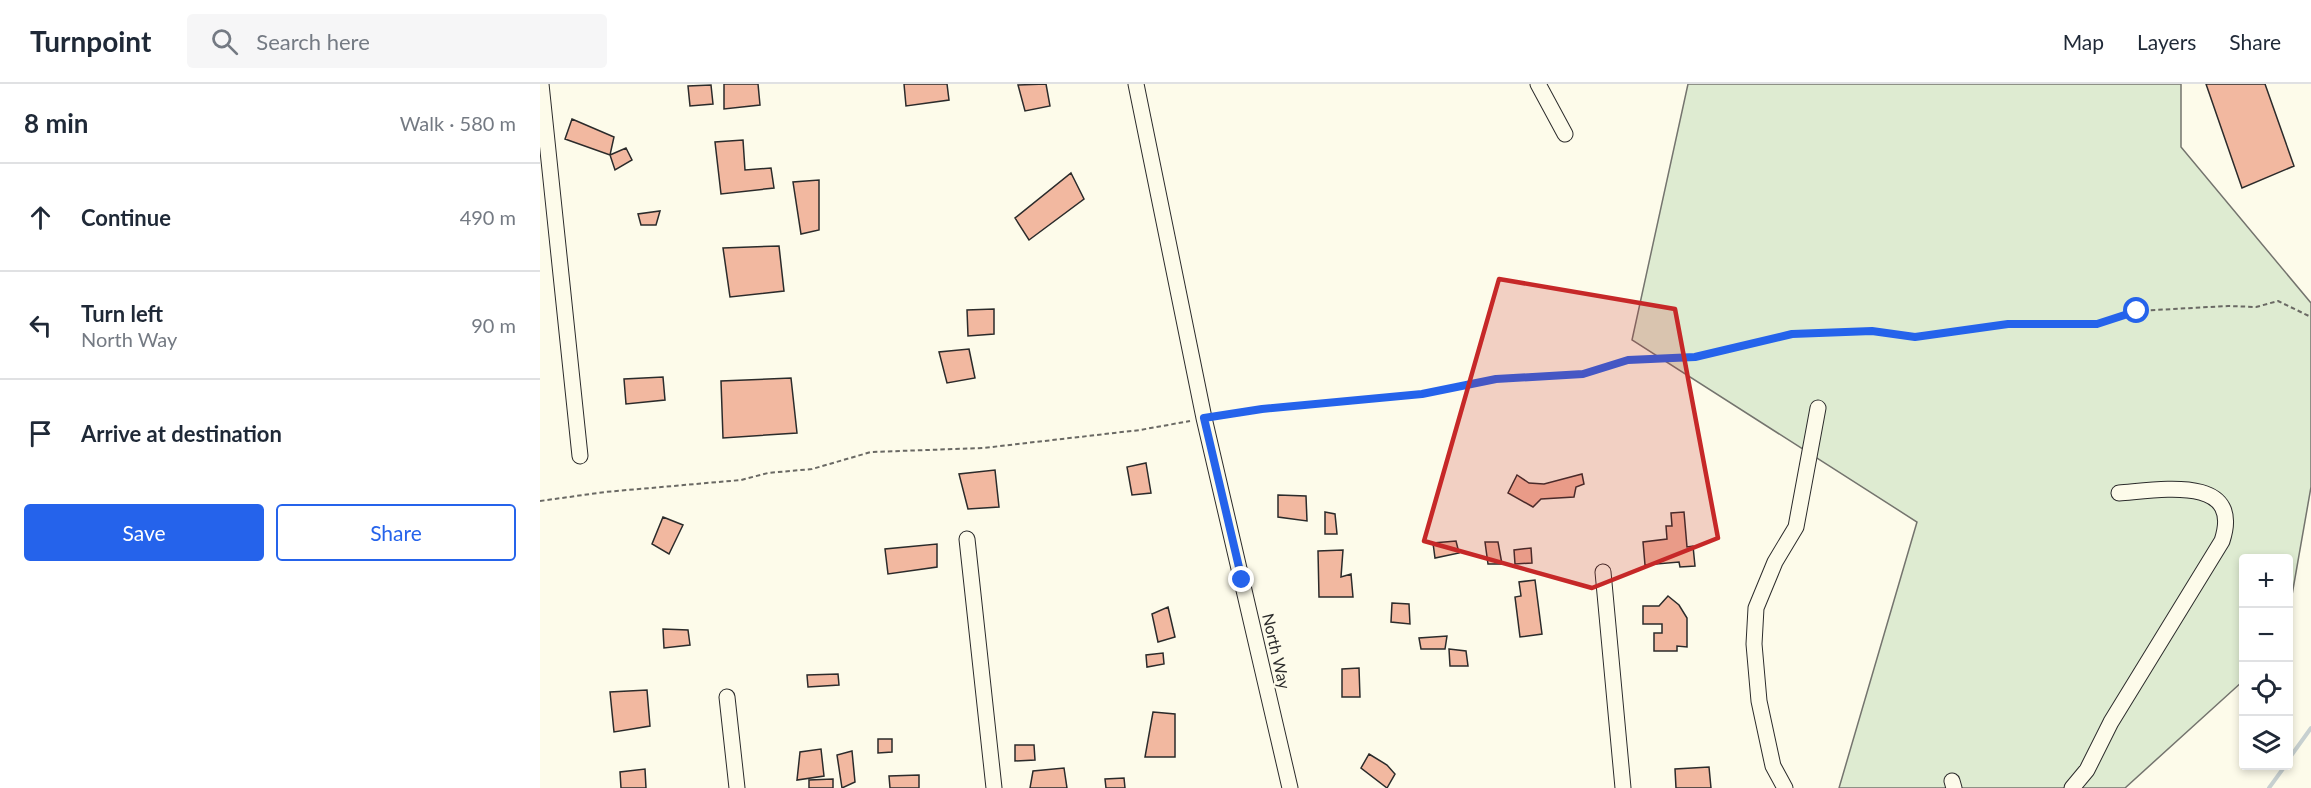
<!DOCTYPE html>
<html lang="en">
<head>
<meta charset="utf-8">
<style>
	:root { --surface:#fff; --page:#f6f6f7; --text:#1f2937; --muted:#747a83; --line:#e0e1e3; --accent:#2563eb }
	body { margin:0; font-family:Lato,sans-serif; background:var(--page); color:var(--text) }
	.controls { position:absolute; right:18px; bottom:18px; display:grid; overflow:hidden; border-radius:6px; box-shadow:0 3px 9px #0003 }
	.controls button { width:54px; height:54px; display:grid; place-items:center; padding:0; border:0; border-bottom:2px solid var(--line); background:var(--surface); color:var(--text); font:30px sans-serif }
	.stop { position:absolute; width:18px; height:18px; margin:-14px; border:4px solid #2563eb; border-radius:50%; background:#fff }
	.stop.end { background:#2563eb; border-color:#fff; box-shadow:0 2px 6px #0008 }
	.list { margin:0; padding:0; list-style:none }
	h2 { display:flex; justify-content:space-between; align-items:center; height:78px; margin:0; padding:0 24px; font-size:26px }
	h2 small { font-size:20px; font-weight:400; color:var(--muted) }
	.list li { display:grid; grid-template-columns:39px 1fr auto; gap:18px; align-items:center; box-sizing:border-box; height:108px; padding:0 24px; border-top:2px solid var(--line) }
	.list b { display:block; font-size:22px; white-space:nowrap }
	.list p { margin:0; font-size:20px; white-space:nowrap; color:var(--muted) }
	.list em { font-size:20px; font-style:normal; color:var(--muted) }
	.actions { display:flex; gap:12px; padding:18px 24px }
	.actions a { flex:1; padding:14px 0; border:2px solid var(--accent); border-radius:6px; text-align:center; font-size:21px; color:var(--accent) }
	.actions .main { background:var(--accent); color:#fff }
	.icon { flex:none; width:33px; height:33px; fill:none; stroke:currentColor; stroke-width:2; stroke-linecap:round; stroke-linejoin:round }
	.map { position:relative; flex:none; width:1771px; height:704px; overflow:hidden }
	header { display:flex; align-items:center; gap:36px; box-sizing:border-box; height:84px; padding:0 30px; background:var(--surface); border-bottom:2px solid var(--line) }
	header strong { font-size:28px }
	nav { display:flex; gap:33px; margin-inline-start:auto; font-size:21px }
	.search { width:420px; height:54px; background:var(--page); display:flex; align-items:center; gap:15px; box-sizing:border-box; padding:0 21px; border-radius:6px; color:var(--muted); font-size:22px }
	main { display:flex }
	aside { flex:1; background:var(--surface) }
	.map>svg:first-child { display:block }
</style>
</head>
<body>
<header>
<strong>Turnpoint</strong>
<div class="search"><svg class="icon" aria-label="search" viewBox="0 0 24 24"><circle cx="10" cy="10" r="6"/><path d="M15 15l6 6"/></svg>Search here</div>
<nav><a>Map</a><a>Layers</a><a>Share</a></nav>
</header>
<main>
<aside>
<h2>8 min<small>Walk · 580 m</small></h2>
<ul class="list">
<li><svg class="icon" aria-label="ahead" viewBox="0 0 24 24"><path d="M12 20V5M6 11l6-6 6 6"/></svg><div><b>Continue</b></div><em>490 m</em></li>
<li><svg class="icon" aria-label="left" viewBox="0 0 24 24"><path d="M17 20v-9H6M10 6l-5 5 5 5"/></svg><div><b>Turn left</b><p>North Way</p></div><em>90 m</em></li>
<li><svg class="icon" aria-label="arrive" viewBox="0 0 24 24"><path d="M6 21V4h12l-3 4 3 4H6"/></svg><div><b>Arrive at destination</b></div></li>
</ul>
<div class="actions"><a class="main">Save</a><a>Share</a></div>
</aside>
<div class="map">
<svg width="1771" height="704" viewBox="0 0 1771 704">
	<rect width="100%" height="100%" fill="#fdfbea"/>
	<!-- green -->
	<path fill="#deebd1" stroke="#74746e" stroke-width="1.5" d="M1148 0H1641V63L1771 219V403L1749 528 1748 475H1704L1703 597 1585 704H1299L1377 438 1092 256Z"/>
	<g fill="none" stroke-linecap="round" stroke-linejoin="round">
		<!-- stream -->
		<path stroke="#c7d0d0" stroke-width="4" d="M1748 676 1771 644
			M1729 704 1745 682"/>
	</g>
	<!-- building -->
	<path fill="#f2b8a0" stroke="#2b2b2b" stroke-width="1.5" d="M184 0H218L220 21 184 25Z
		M364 0H407L409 16 366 22Z
		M506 0 510 22 485 27 478 1Z
		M1666 0H1725L1754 82 1702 104Z
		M171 1 173 20 150 22 148 2Z
		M32 35 74 53 70 71 25 55Z
		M203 56 205 86 231 84 234 104 181 110 175 58Z
		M86 64 92 76 75 86 70 71Z
		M531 89 544 115 489 156 475 134Z
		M279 96V146L261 150 253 98Z
		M120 127 116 141H101L98 130Z
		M239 162 244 207 190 213 183 164Z
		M454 225V250L428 252 427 226Z
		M429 265 435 294 407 299 399 268Z
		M123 293 125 316 86 320 84 295Z
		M251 294 257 349 183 354 181 297Z
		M606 379 611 409 592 411 587 383Z
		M455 386 459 423 428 425 419 390Z
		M1042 390 1044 400 1036 403 1034 413 1001 415 993 423 968 409 977 391 989 399 1004 400Z
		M738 411 766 412 767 437 738 433Z
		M785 428 795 430 797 450H785Z
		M1144 428 1147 463 1153 462 1155 482 1140 483 1139 478 1105 481 1103 458 1127 455 1126 442H1132L1131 429Z
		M123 433 143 441 129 470 112 460Z
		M916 457 919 469 895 474 893 459Z
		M945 458H958L962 480H948Z
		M397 460V483L348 490 345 465Z
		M991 464 992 479 975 480 974 466Z
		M803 466 801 493 811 490 813 513H779L778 467Z
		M995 496 1002 550 980 553 975 513 981 512 979 498Z
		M1128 512 1139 521 1147 534V563L1137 562V567H1114V549H1122V540H1103V522H1119Z
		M852 519 869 520 870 540 851 538Z
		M628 523 635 553 618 558 612 530Z
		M123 545 148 546 150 561 124 564Z
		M907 552 905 565H881L879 554Z
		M909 565 926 567 928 582H910Z
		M623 569 624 580 607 583 606 571Z
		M819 584 820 613H802V585Z
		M298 590 299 601 268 603 267 591Z
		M107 606 110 642 74 648 70 608Z
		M613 628 635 630V673H605Z
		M338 655H352V668L338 669Z
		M475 661H494L495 676 475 677Z
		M281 665 284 692 257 696 260 668Z
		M312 667 315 698 302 704 297 671Z
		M829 670 847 681 855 690 847 704 821 684Z
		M1169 683 1171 704H1136L1135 685Z
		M524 684 527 704H490L493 687Z
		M105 685 106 704H81L80 688Z
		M379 691V704H350L349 692Z
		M584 694 585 704H566L565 695Z
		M293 695V704H269V696Z"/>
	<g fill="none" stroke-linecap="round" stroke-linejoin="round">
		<defs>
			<path id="minor" d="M1 0 40 372
				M596 0 664 334 750 704
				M998 0 1025 50
				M427 455 454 704
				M1063 488 1083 704
				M187 613 197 704
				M1412 697 1414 704
				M1245 704 1233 682 1219 617 1214 560 1216 524 1235 478 1256 443 1278 324
				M1532 704 1547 686 1571 638 1682 457C1704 390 1619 406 1579 409"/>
		</defs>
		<!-- minor casing -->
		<use href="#minor" stroke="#2b2b2b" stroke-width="17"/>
		<!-- path -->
		<path stroke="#6a6964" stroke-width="2" stroke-dasharray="4.5 3" stroke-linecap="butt" d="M677 332 722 325 882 310 956 295 1043 290 1088 276 1155 273 1252 250 1332 247 1375 253 1468 240H1557L1597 227 1688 222 1716 223 1738 217 1771 233
			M0 417 65 408 201 396 228 389 272 385 331 368 443 364 600 346 650 337"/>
		<!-- minor -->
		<use href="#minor" stroke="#fdfbea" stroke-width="15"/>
	</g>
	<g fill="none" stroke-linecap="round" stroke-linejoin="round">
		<!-- route -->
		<path stroke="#2563eb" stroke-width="8" d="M702 496 664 334 722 325 882 310 956 295 1043 290 1088 276 1155 273 1252 250 1332 247 1375 253 1468 240H1557L1597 227"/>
	</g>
	<!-- marked area -->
	<path fill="#c62828" fill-opacity="0.2" stroke="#c62828" stroke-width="4.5" stroke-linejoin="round" d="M959 195 1135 225 1178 454 1052 504 884 457Z"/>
	<g text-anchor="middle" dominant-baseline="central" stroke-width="4.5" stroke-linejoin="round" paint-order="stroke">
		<!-- street labels -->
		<g font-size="16" fill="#2b2b2b" stroke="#fdfbea">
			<text transform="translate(737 567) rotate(77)">North Way</text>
		</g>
	</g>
</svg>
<div class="controls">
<button>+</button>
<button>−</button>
<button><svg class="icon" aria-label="locate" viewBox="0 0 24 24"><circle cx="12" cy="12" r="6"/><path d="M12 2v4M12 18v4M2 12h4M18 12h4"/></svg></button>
<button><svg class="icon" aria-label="layers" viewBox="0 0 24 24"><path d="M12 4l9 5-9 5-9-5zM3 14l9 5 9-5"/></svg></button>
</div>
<div class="stop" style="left:1597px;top:227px"></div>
<div class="stop end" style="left:702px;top:496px"></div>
</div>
</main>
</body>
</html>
